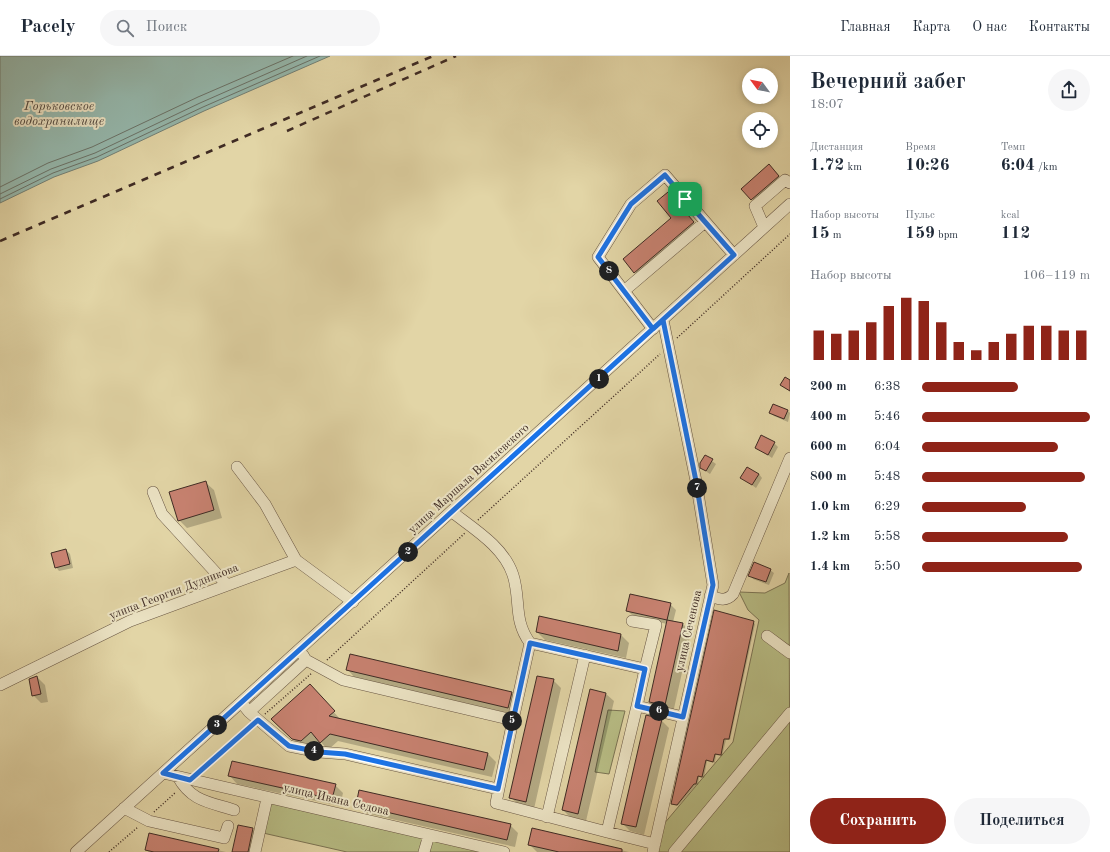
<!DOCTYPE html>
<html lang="ru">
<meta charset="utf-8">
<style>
:root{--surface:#fff;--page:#f6f6f7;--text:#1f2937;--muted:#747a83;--line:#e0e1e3;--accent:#8f2418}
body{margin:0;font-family:"Old Standard TT",serif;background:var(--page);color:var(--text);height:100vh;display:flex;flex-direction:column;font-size:15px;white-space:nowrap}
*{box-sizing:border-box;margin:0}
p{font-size:13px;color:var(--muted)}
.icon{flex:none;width:22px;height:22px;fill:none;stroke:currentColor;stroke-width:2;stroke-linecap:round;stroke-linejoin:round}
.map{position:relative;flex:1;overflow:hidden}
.details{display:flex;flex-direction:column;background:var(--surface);width:320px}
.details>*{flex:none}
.needle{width:26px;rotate:302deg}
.controls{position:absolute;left:742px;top:12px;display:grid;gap:8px}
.controls a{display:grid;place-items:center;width:36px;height:36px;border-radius:50%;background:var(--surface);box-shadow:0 2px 6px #0003;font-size:20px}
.pin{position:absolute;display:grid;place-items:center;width:34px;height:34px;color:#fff;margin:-17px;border-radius:8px;box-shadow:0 2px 6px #0006}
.km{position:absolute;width:20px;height:20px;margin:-10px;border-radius:50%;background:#222;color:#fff;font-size:11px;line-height:20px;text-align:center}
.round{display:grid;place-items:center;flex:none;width:42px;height:42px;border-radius:21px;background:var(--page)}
.overview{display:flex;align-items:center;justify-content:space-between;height:68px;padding:0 20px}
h1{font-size:22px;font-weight:600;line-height:30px}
.stats{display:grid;grid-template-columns:repeat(3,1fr);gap:6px;height:68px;padding:4px 20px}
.stats div{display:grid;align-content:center}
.stats b{font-size:17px;font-weight:600}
.stats small{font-size:11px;font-weight:400}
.stats p{font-size:11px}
.chart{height:112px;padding:8px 20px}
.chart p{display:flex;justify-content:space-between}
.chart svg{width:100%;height:72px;margin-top:4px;stroke:var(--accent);stroke-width:6}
.primary-button{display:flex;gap:8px;margin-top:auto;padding:8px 20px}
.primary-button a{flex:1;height:46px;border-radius:24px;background:var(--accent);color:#fff;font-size:16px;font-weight:600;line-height:46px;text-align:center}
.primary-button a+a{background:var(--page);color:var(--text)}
ul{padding:0 20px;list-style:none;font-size:13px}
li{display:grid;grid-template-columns:64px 48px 1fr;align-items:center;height:30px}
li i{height:10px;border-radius:5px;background:var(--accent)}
header{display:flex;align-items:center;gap:24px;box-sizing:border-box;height:56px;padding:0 20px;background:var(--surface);border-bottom:1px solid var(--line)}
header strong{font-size:19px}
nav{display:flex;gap:22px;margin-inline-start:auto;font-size:14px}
.search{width:280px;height:36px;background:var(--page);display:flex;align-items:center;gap:10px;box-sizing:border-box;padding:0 14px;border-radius:22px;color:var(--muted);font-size:15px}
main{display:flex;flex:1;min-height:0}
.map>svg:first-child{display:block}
</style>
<header>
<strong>Pacely</strong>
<div class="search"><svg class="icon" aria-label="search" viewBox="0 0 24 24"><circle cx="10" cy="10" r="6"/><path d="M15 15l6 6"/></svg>Поиск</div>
<nav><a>Главная</a><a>Карта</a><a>О нас</a><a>Контакты</a></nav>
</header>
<main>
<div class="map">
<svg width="790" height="796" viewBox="0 0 790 796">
<rect width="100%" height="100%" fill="#e2d5a6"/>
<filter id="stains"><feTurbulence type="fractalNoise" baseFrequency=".005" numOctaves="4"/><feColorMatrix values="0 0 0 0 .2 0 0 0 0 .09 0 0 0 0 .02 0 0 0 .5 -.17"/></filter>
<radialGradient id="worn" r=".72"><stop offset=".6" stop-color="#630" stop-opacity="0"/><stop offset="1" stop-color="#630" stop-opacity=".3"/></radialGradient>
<path fill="#b7bc84" stroke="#7b7454" d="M789,517L790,796H656L663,769L733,686L759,564L748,554L739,536L765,537L785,527Z
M608,654L625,655L609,718L595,716Z
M270,747L482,796H347L263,777Z"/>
<path fill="#95b8ad" stroke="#738076" d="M0,0H330L204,55L98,105L54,121L0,147Z"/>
<path fill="#0003" d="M775,115L784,126L758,149L743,133Z
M675,145L701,175L643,224L624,204L672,162Z
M788,355L790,357L788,366L774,360L770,356Z
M774,387L778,391L772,402L756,391Z
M705,400L716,408L710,418L701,412Z
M759,418L762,422L756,432L742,422Z
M206,427L214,434L222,462L187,472L179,464Z
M66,494L70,498L73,512L59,515L56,511Z
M770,514L774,517L769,529L753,523L750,519Z
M670,548L676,554L673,566L683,568L691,576L673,657L658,653L650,645L667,568L633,560L627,554Z
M540,561L621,579L629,587L626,602L545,584L537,576Z
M753,566L755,568L730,684H726L722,700L716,699L715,707L707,705L704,722L699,721L698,729H696L678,750L674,749L672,748Z
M348,614L512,637L519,645L516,659L355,622Z
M37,621L45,629L48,646L41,647L33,639Z
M553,624L561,632L534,753L518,749L511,741Z
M310,630L341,664L488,698L496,706L492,721L338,685L328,694L319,684L309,693L301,691L273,663Z
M606,638L614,645L586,765L571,762L563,754Z
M661,664L669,672L644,779L630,775L622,767Z
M230,720L335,729L343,737L340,750L237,728Z
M357,749L510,769L518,777L515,791L365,757Z
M253,773L260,781L257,796H233Z
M533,773L629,796H537L529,788Z
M150,778L226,796H149L146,794Z"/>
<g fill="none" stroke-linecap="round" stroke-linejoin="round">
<path stroke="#6a7268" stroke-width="1" d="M0,131L48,107L92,91L198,41L293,0
M0,138L51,113L95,97L200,47L307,0
M0,143L53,117L97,101L203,51L320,0"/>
</g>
<path fill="#c88271" stroke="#3f2b24" d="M769,108L779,120L751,144L741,133Z
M668,136L694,166L634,217L623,203L671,162L657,145Z
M785,321L790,324V335L780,329Z
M773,348L788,354L784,363L769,357Z
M761,379L775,386L768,399L755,392Z
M705,399L713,403L706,415L700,412V407Z
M747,411L759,418L752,429L740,422Z
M206,425L214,454L178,465L169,436Z
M66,493L70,508L55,512L51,497Z
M754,506L771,513L766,526L748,520Z
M630,538L671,547L667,564L626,555Z
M714,554L754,565L729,683H724L721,699L715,698L713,706L706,704L702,721L698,720L696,728H694L677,749L671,748Z
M539,560L621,578L618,595L536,576Z
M667,564L683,567L665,649L649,646Z
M350,598L512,636L508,652L346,614Z
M37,620L41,638L32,640L29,623Z
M537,620L554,623L526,746L509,742Z
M310,628L335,655L329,660L488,697L484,714L330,678L320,687L311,676L301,685L292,683L271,663Z
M590,633L606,637L578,758L562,754Z
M646,659L662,663L636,771L621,768Z
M232,705L336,728L332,743L228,720Z
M359,734L511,768L507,784L356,749Z
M238,769L253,772L248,796H232Z
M532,772L622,793V796H559L528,789Z
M149,777L219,793L218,796H154L145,794Z"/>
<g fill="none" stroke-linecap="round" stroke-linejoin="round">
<g stroke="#685644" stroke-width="12">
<path id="minor" d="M764,171L755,150L785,124L790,127
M624,235L705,166
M653,273L598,201L631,148L665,119L734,199
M237,411L265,448L296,504
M153,436L162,458L227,529
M452,456C474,473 504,491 513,519C521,544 513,564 530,587
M710,540C719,543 726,546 733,538L790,402
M632,565L656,569L645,613
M767,580L790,597
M306,604L343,624L513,664L530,587L645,613L637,650L683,661
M0,629L130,565L296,504L353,546
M637,650L607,776L655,788
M245,651L249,656L306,604L303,599
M249,656L289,690L319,696L345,698L498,733
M513,664L496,747L607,776
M163,717L504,796
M178,721C191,745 209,746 234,754
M124,752L149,765L224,782L228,770
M547,761L585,599
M76,796L790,148
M255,796L266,747
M424,796L429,779
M653,796L713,529L696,425L663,264
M674,796L790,657"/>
</g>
<path stroke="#3f2b24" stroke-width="1.5" stroke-dasharray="1 2" stroke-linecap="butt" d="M677,282L790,178
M478,464L660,298
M327,604L465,477
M265,658L312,617
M199,716L251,669
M154,756L176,736
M109,796L138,771"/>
<use href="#minor" stroke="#ece4c5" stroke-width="11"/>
<path stroke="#3f2b24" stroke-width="2.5" stroke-dasharray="7 7" stroke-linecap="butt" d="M287,75L456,0
M0,185L433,0"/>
</g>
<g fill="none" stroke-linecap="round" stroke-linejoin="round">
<g stroke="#fff" stroke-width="8">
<path id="route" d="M685,143L734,199C544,373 354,545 163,717L190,724L258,664L289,690L319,696L345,698L498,733L530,587L645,613L637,650L683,661L713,529L696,425L663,264L653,273L598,201L631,148L665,119L685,143"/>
</g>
<use href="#route" stroke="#1a73e8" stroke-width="5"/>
</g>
<g text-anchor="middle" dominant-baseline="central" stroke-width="4" stroke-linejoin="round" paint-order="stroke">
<g font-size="12" fill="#3f2b24" stroke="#ece4c5">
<text transform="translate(469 423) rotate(-42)">улица Маршала Василевского</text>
<text transform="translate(174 536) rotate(-21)">улица Георгия Дудникова</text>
<text transform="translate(689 575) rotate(-77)">улица Сеченова</text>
<text transform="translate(336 744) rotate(13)">улица Ивана Седова</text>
</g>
<g font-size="13" font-style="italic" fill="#50473f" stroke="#ece4c5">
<text x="59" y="50">Горьковское<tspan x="59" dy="15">водохранилище</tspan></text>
</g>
</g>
<rect width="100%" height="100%" filter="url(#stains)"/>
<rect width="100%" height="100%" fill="url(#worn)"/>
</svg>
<div class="controls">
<a><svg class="needle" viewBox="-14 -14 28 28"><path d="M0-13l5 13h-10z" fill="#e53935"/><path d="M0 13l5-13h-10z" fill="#747a83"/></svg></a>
<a><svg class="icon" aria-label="locate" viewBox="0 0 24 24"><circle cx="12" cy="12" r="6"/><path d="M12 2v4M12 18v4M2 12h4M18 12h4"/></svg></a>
</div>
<div class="pin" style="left:685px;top:143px;background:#1e9e55"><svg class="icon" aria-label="arrive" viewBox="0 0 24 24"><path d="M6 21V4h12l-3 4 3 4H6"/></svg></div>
<b class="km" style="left:599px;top:323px">1</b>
<b class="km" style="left:408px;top:496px">2</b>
<b class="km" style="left:217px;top:669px">3</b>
<b class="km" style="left:314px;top:695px">4</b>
<b class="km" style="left:512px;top:665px">5</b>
<b class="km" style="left:659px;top:655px">6</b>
<b class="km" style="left:697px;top:432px">7</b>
<b class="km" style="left:609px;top:215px">8</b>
</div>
<section class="details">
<div class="overview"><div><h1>Вечерний забег</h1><p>18:07</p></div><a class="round"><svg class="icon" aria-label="share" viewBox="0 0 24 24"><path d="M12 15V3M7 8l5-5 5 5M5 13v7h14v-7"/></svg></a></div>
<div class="stats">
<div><p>Дистанция</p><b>1.72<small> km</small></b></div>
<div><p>Время</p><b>10:26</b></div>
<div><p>Темп</p><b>6:04<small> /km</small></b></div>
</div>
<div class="stats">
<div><p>Набор высоты</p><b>15<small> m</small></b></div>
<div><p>Пульс</p><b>159<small> bpm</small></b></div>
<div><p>kcal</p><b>112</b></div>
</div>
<div class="chart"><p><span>Набор высоты</span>106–119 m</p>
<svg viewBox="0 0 160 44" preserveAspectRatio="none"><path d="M5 44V26M15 44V28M25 44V26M35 44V21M45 44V11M55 44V6M65 44V8M75 44V21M85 44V33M95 44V38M105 44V33M115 44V28M125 44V23M135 44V23M145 44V26M155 44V26"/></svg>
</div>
<ul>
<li><b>200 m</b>6:38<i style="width:57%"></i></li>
<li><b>400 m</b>5:46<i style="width:100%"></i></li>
<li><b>600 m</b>6:04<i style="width:81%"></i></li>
<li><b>800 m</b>5:48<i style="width:97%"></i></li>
<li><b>1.0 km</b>6:29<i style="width:62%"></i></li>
<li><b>1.2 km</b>5:58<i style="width:87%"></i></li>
<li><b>1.4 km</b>5:50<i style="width:95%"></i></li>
</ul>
<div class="primary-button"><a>Сохранить</a><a>Поделиться</a></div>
</section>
</main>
